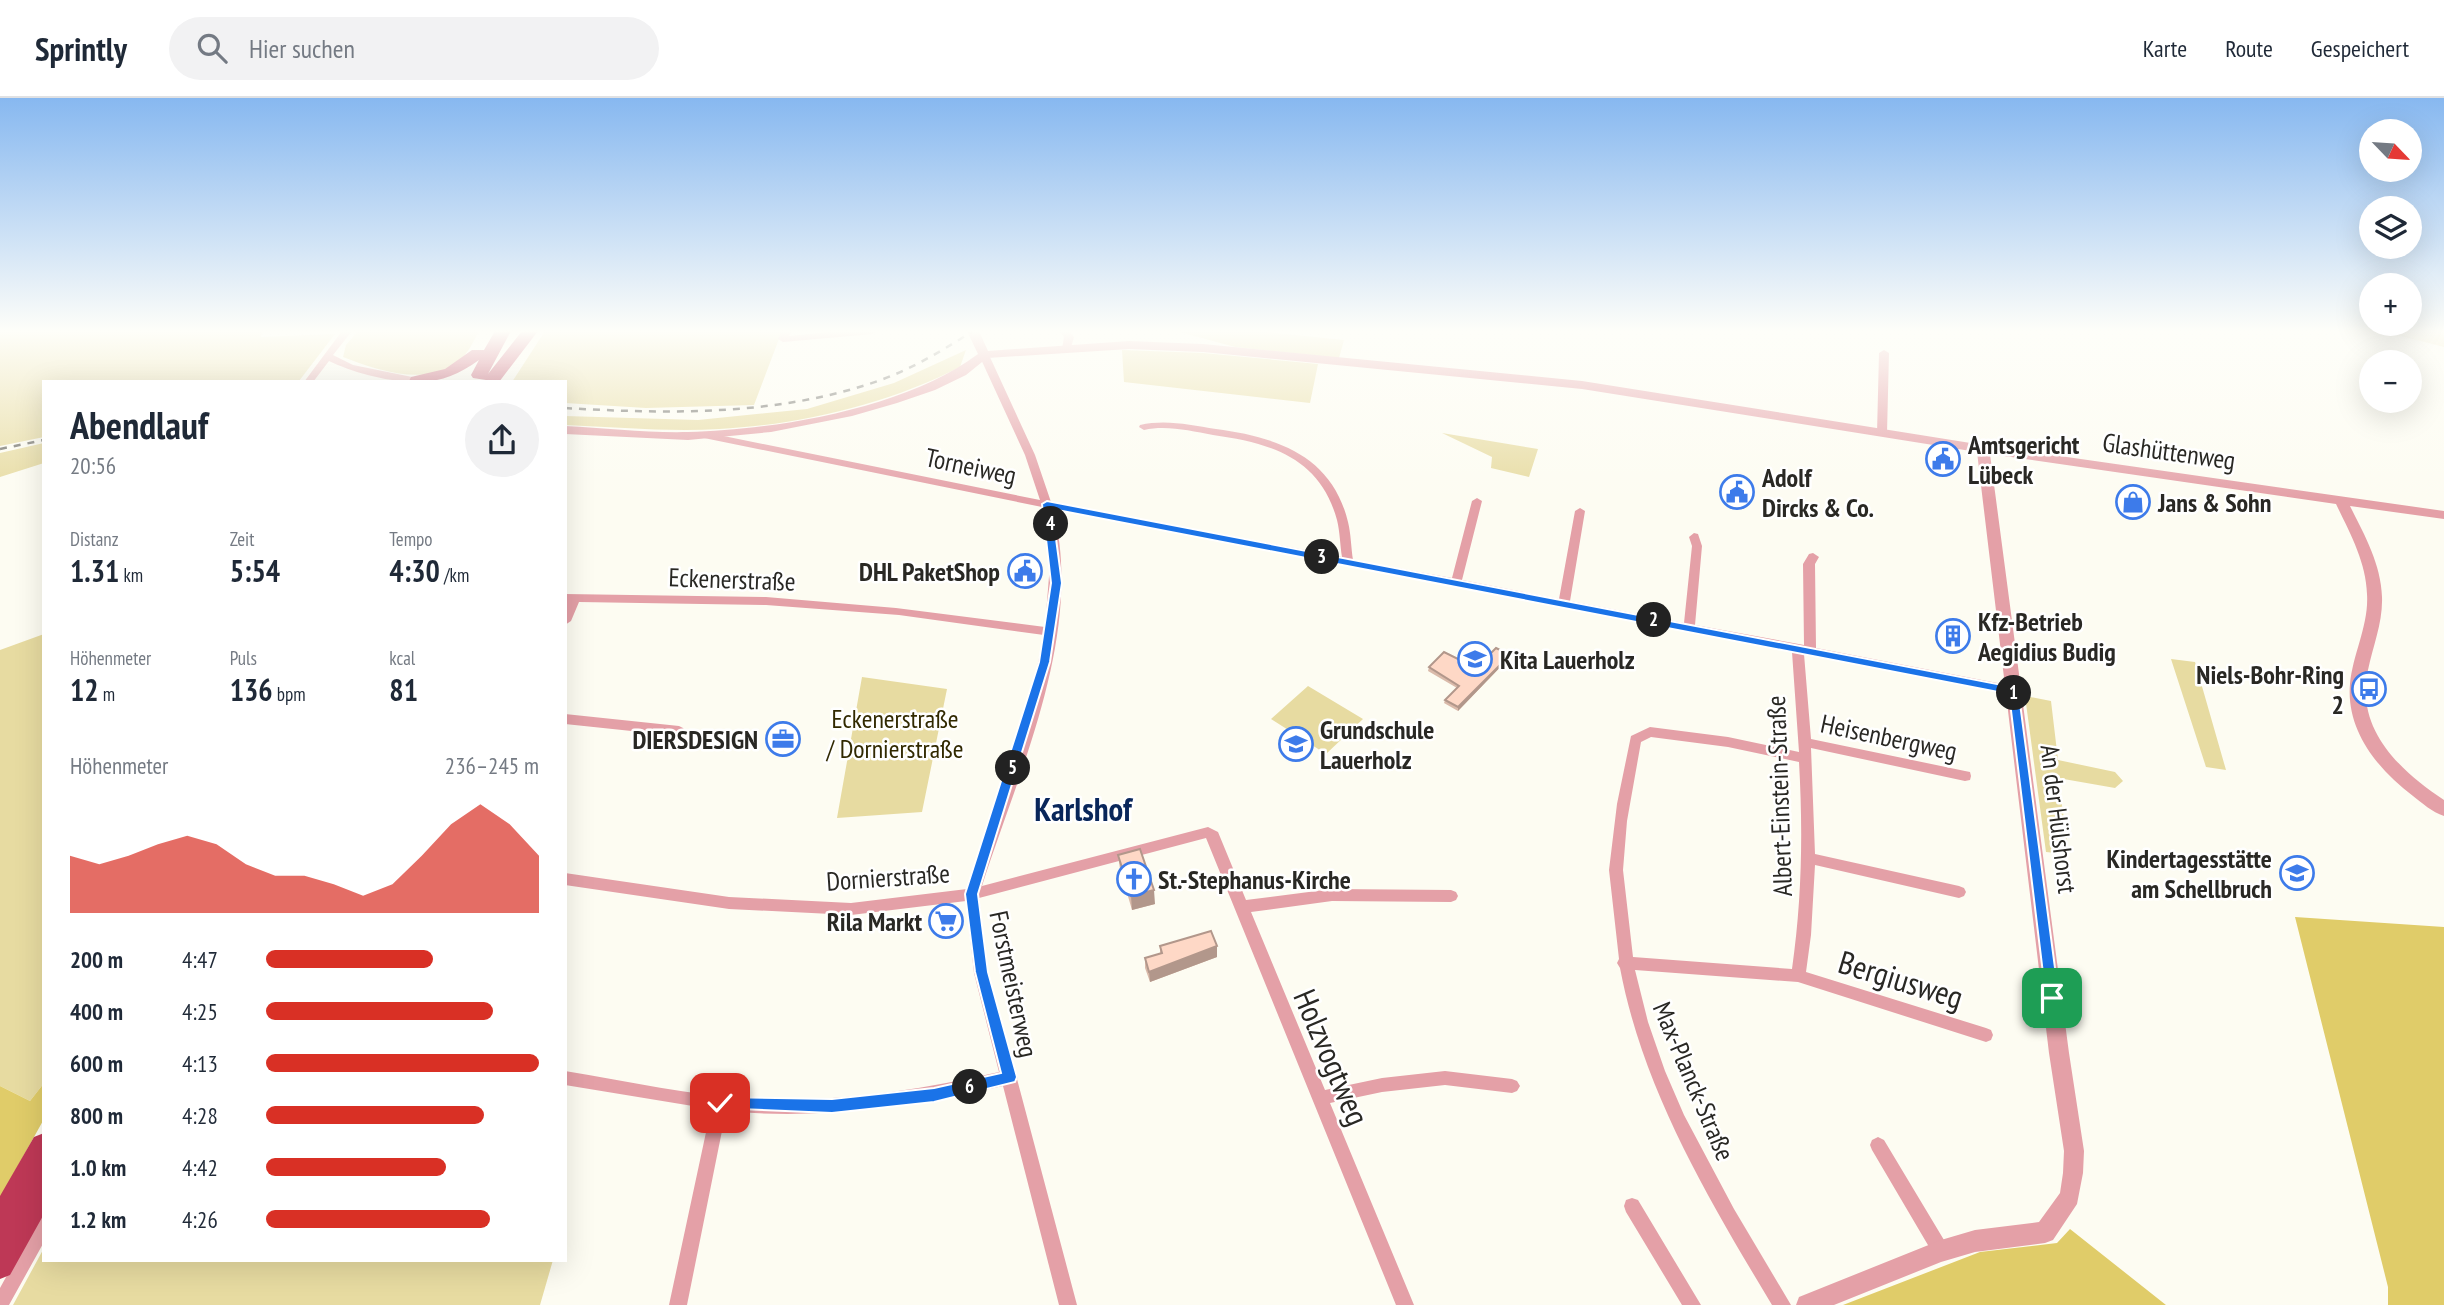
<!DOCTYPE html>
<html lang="de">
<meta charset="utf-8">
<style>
:root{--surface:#fff;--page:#f2f2f3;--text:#1f2937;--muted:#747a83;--line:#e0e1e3;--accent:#d93025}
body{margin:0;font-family:"PT Sans Narrow",sans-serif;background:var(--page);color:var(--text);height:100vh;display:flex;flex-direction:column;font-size:26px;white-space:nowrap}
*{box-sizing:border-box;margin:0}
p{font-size:23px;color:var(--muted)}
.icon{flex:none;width:38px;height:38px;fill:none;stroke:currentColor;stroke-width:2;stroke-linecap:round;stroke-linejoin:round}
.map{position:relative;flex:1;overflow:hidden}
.details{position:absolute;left:42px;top:282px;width:525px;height:882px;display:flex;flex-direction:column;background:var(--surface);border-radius:0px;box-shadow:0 7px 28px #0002}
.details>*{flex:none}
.needle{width:46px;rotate:115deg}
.fabs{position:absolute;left:2359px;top:21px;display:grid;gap:14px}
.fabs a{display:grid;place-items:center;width:63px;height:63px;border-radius:50%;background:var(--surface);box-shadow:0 7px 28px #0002;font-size:35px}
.pin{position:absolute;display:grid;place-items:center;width:60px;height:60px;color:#fff;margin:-30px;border-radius:14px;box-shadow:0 4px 10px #0006}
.km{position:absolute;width:35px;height:35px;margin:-18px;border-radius:50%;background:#222;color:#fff;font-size:19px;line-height:35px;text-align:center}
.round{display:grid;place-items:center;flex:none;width:74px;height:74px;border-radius:37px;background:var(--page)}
.overview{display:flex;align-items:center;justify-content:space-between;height:119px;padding:0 28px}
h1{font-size:38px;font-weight:700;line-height:52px}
.figures{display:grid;grid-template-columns:repeat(3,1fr);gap:10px;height:119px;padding:7px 28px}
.figures div{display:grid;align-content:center}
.figures b{font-size:30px;font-weight:700}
.figures small{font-size:19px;font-weight:400}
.figures p{font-size:19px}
.chart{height:196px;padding:14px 28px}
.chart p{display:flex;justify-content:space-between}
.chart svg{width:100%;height:126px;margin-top:7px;fill:var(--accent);opacity:.7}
ul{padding:0 28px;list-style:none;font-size:23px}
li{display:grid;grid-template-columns:112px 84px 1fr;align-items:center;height:52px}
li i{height:18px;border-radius:9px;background:var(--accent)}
header{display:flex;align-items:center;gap:42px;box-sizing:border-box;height:98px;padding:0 35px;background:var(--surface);border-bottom:2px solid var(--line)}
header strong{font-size:33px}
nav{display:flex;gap:38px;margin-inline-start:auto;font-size:24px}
.search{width:490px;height:63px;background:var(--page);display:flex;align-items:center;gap:18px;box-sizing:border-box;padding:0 24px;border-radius:38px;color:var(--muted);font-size:26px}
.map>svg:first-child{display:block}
</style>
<header>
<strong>Sprintly</strong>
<div class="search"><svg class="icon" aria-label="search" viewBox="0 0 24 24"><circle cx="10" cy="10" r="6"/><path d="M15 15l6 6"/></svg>Hier suchen</div>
<nav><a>Karte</a><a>Route</a><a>Gespeichert</a></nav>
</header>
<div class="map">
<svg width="2444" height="1207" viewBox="0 0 2444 1207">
<rect width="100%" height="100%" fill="#fdfcf2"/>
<path fill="#e7dba1" d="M0,233H263L261,239L335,236L299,283L44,284V339L0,348Z
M358,233H479C473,244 468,256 458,264C427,289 376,272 343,259L346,247Z
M545,233H782L754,307L646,310L565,305V284H512Z
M1176,233H1254L1344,242L1339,260L1235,249Z
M2382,233H2444V249Z
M966,252L960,269C888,306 800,327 719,331C668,334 616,329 565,327V318L698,322L807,311L894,285Z
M1122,252L1203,255L1318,266L1310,305L1124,284Z
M1442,335L1538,351L1529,379L1491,370L1492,359Z
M44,345V365L0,379V355Z
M44,536V985L30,1003L0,988V552Z
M2171,561L2195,564L2226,672L2206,669Z
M862,579L947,591L922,714L837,720Z
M1308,588L1363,621L1326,656L1271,621Z
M2025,598L2051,603L2058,662L2115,674L2123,683L2115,690L2058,680L2068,748L2065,756L2046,754Z
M44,1150V1162H553L540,1207H13Z"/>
<path fill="#e0cc69" d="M2295,819L2444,829V1207H2388V1189Z
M44,985V1021L0,1100V988L30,1003Z
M2070,1131L2166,1207H1843L1980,1154L2057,1145Z"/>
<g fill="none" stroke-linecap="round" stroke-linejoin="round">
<path fill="#e4a0a7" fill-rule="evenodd" d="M342,233H352L333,257L353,267L417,280L422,283C394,286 354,275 329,263L313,284H304Z
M782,233H792L789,238L842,233H877L872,236L783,244L778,241Z
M1059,233H1069L1074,239L1070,253H1064L1062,251L1064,239Z
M1884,252L1889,255L1887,335L1882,338L1877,335L1879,255Z
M984,254L989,257L1035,357L1051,404L1342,459C1340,447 1340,434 1337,422C1320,360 1271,345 1213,337C1190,333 1167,327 1144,332L1139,329L1140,327C1166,321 1190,327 1216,331C1276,339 1332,357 1348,424C1351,436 1351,449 1353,462L1452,480L1472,403L1477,400L1482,403L1462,482L1559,501L1575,413L1580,410L1585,413L1570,503L1684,525L1692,448L1689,439L1694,435L1698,436L1702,448L1695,527L1804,547L1803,466L1809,456L1813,455L1819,459L1815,466L1816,550L2018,589L2020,592L2018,595L2014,596L1804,556L1811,641L1965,673L1970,674L1971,678L1970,682L1965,683L1811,650L1815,756L1959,788L1964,790L1966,794L1964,798L1959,800L1815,767L1811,837L1806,874L1986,930L1991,932L1993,937L1991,942L1986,944L1798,884L1635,872L1648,924L1665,973L1684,1017L1734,1111L1791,1207H1772C1709,1102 1643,992 1620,870L1617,865L1619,861L1609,772L1617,706L1631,638L1650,629L1728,639L1799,654L1792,554L1053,411C1085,534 1019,672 982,788L1208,729L1218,734L1246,802L1332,791L1451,792L1456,794L1458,798L1456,802L1451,804L1332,803L1251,814L1325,992L1382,980L1445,973L1512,981L1517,983L1520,988L1517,993L1512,995L1445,987L1382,994L1330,1005L1414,1207H1396L1206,740L979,800L988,875L1014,974L1018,979L1017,981L1077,1207H1059L1003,988C911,1009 820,1022 726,1013L687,1207H669L711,1011L565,987V973C628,983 692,998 756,1001C838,1005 919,992 999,974L974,875L966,803L851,817L729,811L565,787V775L729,799L851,805L967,791L1028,611L1044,537L899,517L766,507L579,504L571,523L565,527V509L567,504H565V496L766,499L896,510L1045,529L1050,466L1042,409L704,340L699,337L704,334L1040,402L1025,357L979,257ZM1651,639L1728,649L1799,664C1803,733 1802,802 1792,871L1633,859L1623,772L1627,723L1641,644Z
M565,616L679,628L683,630L685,633L683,636L679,638L565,626Z
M1878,1039L1884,1042L1947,1147L1949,1153L1947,1159L1941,1161L1935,1159L1872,1052L1870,1047L1872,1042Z
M1632,1100L1638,1102L1701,1207H1682L1626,1114L1624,1108L1626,1102Z
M44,1119V1144L9,1207H0V1190L38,1121Z"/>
<path fill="#e4a0a7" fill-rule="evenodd" d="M967,233H979L988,253L1129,243L1203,246L1582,283L1983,347L2444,413V421L2350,408C2364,436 2381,466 2382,499C2383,524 2373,548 2368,572C2355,631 2399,672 2444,702V718C2432,714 2422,705 2413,698C2377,671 2346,632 2350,586C2353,555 2369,527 2367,496C2366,464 2350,435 2336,406L1990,356L2069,955L2084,1053L2083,1075L2077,1106L2053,1142L2045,1145L1975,1154L1941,1164L1834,1207H1796L1799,1199L1941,1142L1975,1132L2039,1124L2060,1095L2063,1075L2064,1053L2049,955L1977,354L1582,291L1203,254L1129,251L987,260L966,277L935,292L897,305L852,318L771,334L688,342L565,336V328C606,330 647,335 688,334C776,332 907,310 978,256Z"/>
<path fill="#be3856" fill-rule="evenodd" d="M495,233H511L488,276L522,233H538L499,284L473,280L471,277L479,262C456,278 437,286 409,283L411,279L445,271L472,252H484Z
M44,1035V1116L10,1177L0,1181V1098L34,1039Z"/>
<path stroke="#6f6e68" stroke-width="2.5" stroke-dasharray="7 7" stroke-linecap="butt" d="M565,310C670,316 777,318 878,283C912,271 943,252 973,233
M0,351L44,342"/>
</g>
<path fill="#dabaaa" d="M1947,528L1962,544L1960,547L1947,545L1945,532Z
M1510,557L1509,560L1458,613L1444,605L1445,602L1457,590L1428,573L1429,569L1476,570Z
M1118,757L1155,806L1132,812L1120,771Z
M1160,848H1217V859L1150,884L1145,870V860L1160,856Z"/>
<path fill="#b2978b" d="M1510,557L1509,560L1458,613V609Z
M1154,792L1155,806L1132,812L1131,798Z
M1217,848V859L1150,884L1149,874Z"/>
<path fill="#fed8c6" stroke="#b2978b" stroke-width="2" d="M1947,528L1961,531L1962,544L1949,541Z
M1496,550L1510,557L1458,609L1445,602L1459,588L1429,569L1444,554L1476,570Z
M1140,751L1154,792L1131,798L1118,757Z
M1211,833L1217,848L1149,874L1145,860L1162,855L1160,848Z"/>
<linearGradient id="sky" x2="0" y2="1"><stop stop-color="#87b8f0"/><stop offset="0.58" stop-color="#fefef9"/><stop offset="1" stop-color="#fefef9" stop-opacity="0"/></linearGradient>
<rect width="2444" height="402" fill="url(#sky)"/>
<path fill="#1a73e8" stroke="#fff" stroke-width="2" d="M1047,403L2018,590L2059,900L2057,904L2052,906L2046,900L2009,596L1052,411L1062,485L1050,564L978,796L988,874L1017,979L1015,984L934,1004L832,1015L715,1010V1001L720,999L832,1001L934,990L1001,975L975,874L965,796L1039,564L1051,485L1042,406Z"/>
<defs>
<g id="civic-ring" transform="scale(1.75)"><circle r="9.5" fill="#fff" stroke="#3d7bea" stroke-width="1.5"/><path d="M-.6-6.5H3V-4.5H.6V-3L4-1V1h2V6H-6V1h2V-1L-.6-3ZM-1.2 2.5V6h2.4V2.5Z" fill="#3d7bea"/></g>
<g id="shop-ring" transform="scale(1.75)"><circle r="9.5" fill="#fff" stroke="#3d7bea" stroke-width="1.5"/><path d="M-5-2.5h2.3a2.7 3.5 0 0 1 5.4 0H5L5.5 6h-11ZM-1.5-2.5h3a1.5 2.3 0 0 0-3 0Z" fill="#3d7bea"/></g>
<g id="building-ring" transform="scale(1.75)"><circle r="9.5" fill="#fff" stroke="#3d7bea" stroke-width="1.5"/><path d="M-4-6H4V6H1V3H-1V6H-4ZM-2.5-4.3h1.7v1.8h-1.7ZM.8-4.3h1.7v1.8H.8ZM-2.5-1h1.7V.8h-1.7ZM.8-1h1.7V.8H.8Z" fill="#3d7bea"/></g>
<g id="school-ring" transform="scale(1.75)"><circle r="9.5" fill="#fff" stroke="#3d7bea" stroke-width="1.5"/><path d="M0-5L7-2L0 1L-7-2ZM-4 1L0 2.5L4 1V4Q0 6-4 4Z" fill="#3d7bea"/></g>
<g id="bus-ring" transform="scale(1.75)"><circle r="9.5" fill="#fff" stroke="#3d7bea" stroke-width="1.5"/><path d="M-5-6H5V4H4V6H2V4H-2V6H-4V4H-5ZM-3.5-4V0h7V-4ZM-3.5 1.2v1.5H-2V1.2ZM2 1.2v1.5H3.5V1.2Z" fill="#3d7bea"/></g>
<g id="office-ring" transform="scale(1.75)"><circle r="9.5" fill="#fff" stroke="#3d7bea" stroke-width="1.5"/><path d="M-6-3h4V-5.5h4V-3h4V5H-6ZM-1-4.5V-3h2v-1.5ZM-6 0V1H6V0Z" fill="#3d7bea"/></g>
<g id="church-ring" transform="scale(1.75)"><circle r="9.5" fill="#fff" stroke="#3d7bea" stroke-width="1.5"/><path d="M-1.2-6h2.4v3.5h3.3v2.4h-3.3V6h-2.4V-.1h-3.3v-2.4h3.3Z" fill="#3d7bea"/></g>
<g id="supermarket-ring" transform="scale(1.75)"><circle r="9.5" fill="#fff" stroke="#3d7bea" stroke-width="1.5"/><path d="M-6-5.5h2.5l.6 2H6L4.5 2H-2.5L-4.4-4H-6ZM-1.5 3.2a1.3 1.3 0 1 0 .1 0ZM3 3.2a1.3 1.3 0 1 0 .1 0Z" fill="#3d7bea"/></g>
</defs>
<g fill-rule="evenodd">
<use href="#civic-ring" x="1943" y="361"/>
<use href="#civic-ring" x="1737" y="394"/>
<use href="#shop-ring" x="2133" y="404"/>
<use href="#civic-ring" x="1025" y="473"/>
<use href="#building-ring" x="1953" y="538"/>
<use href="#school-ring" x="1475" y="561"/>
<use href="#bus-ring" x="2369" y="591"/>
<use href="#office-ring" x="783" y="641"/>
<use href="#school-ring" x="1296" y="646"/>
<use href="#school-ring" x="2297" y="775"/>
<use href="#church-ring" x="1134" y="781"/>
<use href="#supermarket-ring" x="946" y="823"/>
</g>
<g text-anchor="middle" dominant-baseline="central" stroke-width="5" stroke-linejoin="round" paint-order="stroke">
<g font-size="26" font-weight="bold" fill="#292824" stroke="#fff" text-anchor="start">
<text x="1968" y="346">Amtsgericht<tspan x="1968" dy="30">Lübeck</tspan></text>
<text x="1762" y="379">Adolf<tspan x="1762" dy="30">Dircks &amp; Co.</tspan></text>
<text x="2158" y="404">Jans &amp; Sohn</text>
<text x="1000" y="473" text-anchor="end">DHL PaketShop</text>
<text x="1978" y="523">Kfz-Betrieb<tspan x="1978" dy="30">Aegidius Budig</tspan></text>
<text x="1500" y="561">Kita Lauerholz</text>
<text x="2344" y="576" text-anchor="end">Niels-Bohr-Ring<tspan x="2344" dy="30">2</tspan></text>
<text x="1320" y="631">Grundschule<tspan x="1320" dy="30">Lauerholz</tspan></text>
<text x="758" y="641" text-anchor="end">DIERSDESIGN</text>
<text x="2272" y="760" text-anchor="end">Kindertagesstätte<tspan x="2272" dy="30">am Schellbruch</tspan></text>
<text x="1158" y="781">St.-Stephanus-Kirche</text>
<text x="922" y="823" text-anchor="end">Rila Markt</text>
</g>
<g font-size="26" fill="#292824" stroke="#fff">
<text transform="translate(2169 353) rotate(8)">Glashüttenweg</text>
<text transform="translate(971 368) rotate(12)">Torneiweg</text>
<text transform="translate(732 481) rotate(2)">Eckenerstraße</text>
<text transform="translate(1889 639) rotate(12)">Heisenbergweg</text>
<text transform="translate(1779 698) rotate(-92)">Albert-Einstein-Straße</text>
<text transform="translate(2059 721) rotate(83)">An der Hülshorst</text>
<text transform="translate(888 779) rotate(-4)">Dornierstraße</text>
<text transform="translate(1014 886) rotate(78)">Forstmeisterweg</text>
<text transform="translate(1694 983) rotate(67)">Max-Planck-Straße</text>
</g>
<g font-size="26" fill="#312900" stroke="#fff">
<text x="895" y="620">Eckenerstraße<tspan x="895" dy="30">/ Dornierstraße</tspan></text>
</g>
<g font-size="32" fill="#292824" stroke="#fff">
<text transform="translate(1901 881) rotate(17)">Bergiusweg</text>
<text transform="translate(1332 959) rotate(67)">Holzvogtweg</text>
</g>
<g font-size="33" font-weight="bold" fill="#09265a" stroke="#fff">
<text x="1083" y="710">Karlshof</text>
</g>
</g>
</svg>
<div class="fabs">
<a><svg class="needle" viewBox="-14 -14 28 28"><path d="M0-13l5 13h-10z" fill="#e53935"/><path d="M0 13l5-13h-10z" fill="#747a83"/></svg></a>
<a><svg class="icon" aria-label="layers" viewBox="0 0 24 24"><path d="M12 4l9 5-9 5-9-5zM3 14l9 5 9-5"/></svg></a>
<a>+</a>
<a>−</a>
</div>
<div class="pin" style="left:2052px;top:900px;background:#1e9e55"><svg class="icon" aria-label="arrive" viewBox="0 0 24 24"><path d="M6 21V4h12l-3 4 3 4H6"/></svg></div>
<div class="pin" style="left:720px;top:1005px;background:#d93025"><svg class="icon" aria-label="check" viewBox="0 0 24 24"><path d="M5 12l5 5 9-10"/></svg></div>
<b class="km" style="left:2014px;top:595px">1</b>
<b class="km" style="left:1654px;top:522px">2</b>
<b class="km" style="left:1322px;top:459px">3</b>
<b class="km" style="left:1051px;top:426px">4</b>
<b class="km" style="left:1013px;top:670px">5</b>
<b class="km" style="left:970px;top:989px">6</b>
<section class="details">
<div class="overview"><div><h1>Abendlauf</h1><p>20:56</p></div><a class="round"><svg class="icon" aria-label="share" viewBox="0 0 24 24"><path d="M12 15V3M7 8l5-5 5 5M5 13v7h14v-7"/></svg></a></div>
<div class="figures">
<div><p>Distanz</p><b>1.31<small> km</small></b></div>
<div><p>Zeit</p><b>5:54</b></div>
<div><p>Tempo</p><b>4:30<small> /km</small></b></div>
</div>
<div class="figures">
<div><p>Höhenmeter</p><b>12<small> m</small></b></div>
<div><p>Puls</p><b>136<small> bpm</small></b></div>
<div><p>kcal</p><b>81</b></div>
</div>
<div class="chart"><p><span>Höhenmeter</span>236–245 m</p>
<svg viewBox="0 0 160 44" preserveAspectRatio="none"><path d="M0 44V24L10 27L20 24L30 20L40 17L50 20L60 27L70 31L80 31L90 34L100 38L110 34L120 24L130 13L140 6L150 13L160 24V44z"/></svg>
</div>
<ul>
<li><b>200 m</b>4:47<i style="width:61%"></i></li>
<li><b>400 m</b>4:25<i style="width:83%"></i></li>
<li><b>600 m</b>4:13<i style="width:100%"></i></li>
<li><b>800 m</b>4:28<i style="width:80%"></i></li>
<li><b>1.0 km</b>4:42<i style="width:66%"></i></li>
<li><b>1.2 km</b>4:26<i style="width:82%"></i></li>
</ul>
</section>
</div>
